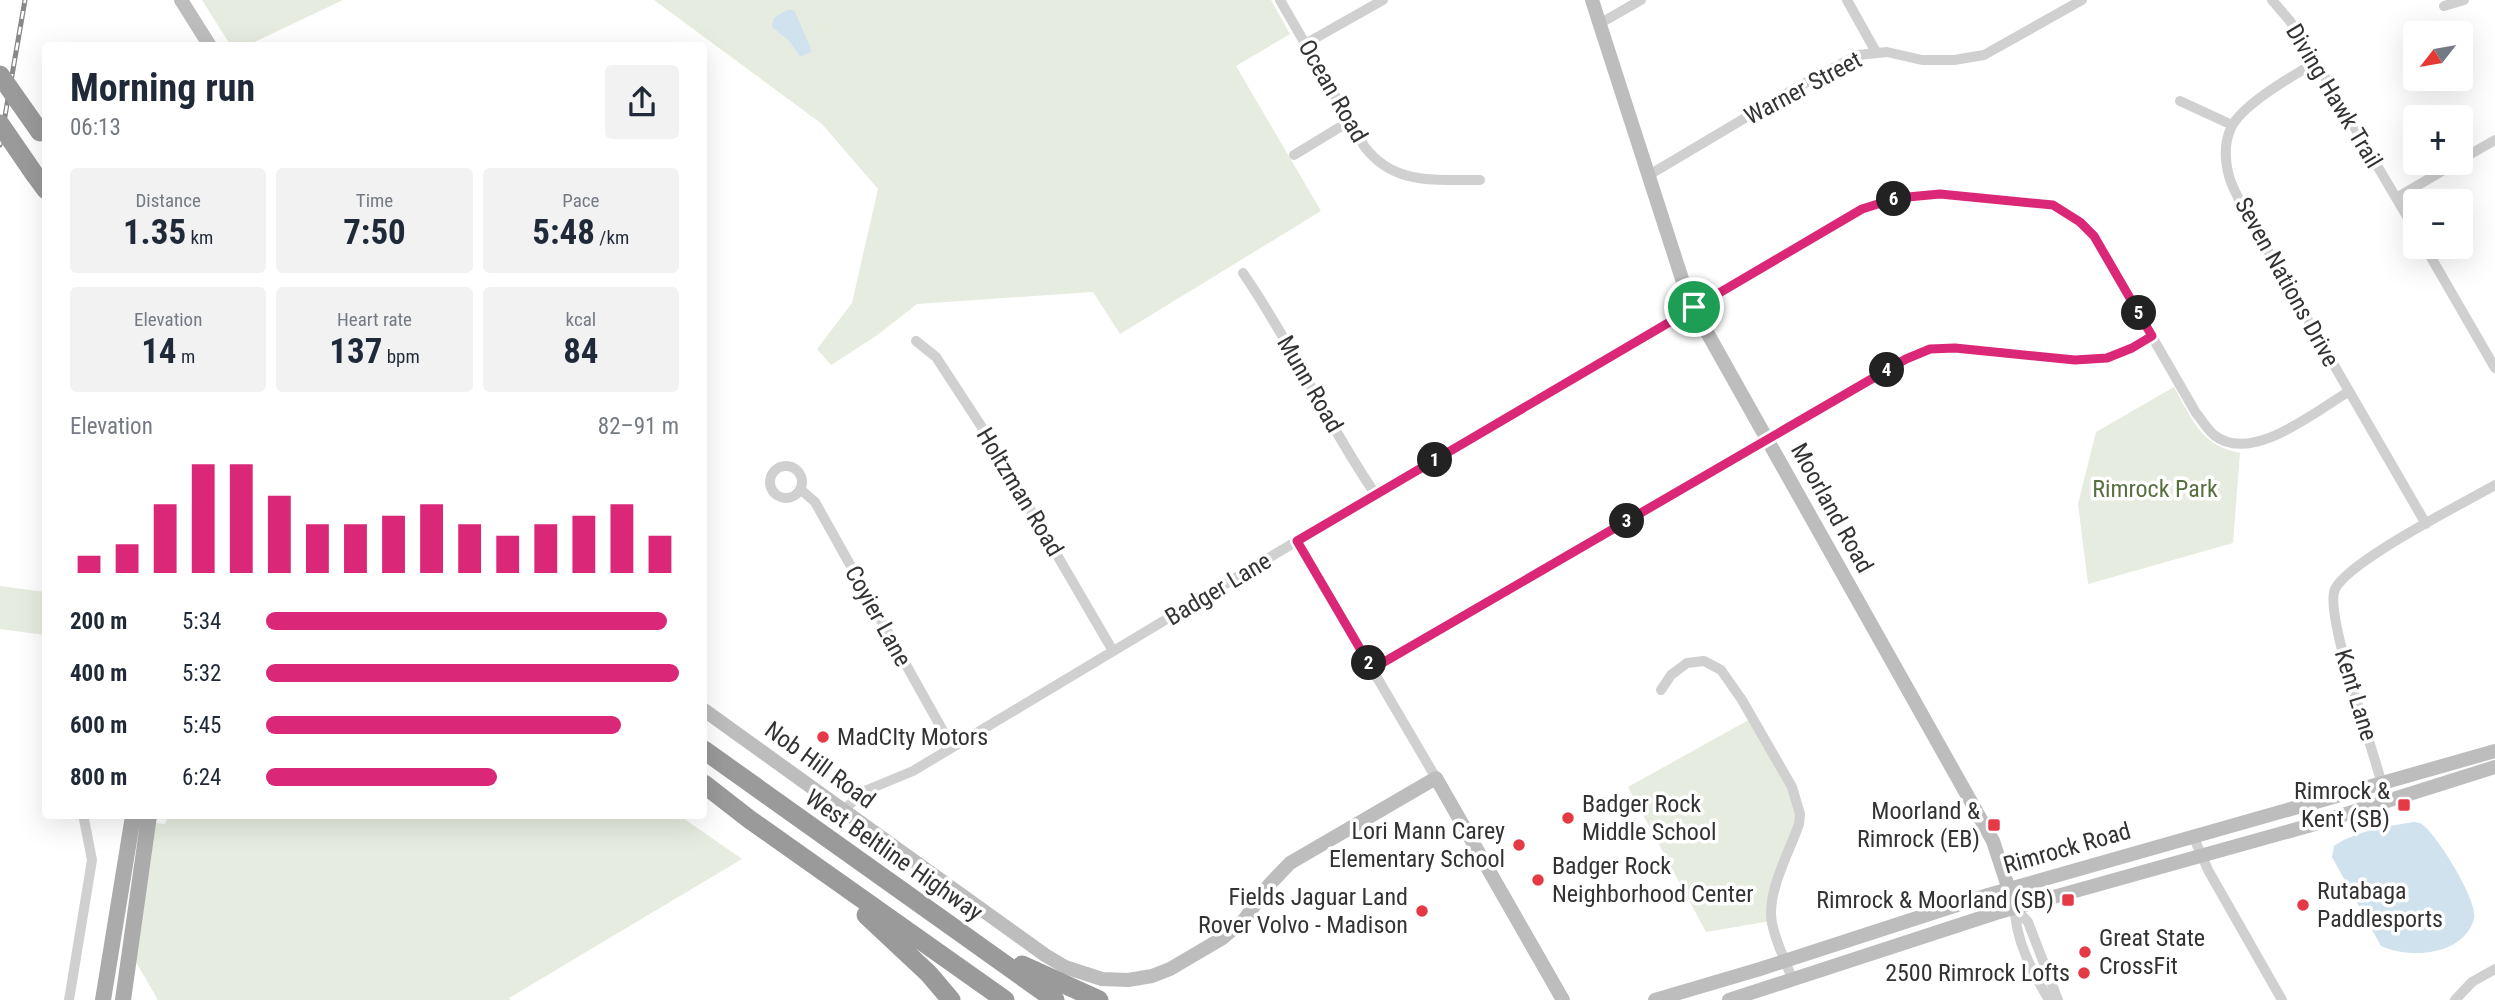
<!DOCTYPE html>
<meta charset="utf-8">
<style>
:root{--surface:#fff;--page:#f2f2f3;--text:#1f2937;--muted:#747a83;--accent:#db2777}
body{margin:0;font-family:"Roboto Condensed",sans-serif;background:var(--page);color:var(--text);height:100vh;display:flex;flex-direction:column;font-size:26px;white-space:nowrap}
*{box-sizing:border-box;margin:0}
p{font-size:23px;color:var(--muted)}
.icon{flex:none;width:38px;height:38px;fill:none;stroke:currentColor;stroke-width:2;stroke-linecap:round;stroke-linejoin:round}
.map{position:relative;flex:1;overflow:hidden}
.side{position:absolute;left:42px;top:42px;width:665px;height:777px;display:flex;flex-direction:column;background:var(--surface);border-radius:7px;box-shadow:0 7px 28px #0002}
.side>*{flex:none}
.needle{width:46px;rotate:239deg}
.buttons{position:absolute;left:2403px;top:21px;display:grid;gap:14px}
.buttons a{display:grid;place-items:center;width:70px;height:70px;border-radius:7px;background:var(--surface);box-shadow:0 7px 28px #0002;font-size:35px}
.pin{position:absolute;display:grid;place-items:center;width:60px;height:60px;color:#fff;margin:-30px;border:4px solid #fff;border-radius:50%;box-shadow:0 2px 7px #0007}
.km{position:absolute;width:35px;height:35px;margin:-18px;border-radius:50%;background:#222;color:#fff;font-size:19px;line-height:35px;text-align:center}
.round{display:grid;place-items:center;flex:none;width:74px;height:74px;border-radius:7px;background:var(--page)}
.head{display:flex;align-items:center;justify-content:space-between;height:119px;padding:0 28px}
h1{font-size:38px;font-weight:700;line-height:52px}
.metrics{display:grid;grid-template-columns:repeat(3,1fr);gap:10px;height:119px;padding:7px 28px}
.metrics div{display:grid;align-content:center;border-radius:7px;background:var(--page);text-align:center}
.metrics b{font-size:35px;font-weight:700}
.metrics small{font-size:19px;font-weight:400}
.metrics p{font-size:19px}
.chart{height:196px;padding:14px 28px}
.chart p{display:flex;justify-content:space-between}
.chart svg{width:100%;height:126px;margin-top:7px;stroke:var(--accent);stroke-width:6}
ul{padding:0 28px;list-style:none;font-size:23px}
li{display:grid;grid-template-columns:112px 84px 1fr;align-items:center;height:52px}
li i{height:18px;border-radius:9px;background:var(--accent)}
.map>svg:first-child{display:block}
</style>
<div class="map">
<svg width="2495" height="1000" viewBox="0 0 2495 1000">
<rect width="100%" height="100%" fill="#fff"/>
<path fill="#e6ecdf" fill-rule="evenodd" d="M202,0H343L248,45L231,46Z
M654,0H1271L1290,34L1236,66L1321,211L1120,334L1093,292L917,304L876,336L831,365L817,349L852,303L878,189L822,124ZM787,10C799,21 802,33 810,46L800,57L789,41L775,29L781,16Z
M2174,387C2193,420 2200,445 2240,453L2233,543L2088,584L2078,504L2096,432Z
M0,586L45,592V635L0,629Z
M1752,718L1800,814L1771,921L1706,932L1628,787Z
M168,816H680L742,859L509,998L510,1000H158L136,962L156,823L165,824Z"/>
<path fill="#cfe2ee" d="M787,10H794L810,46L811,52L800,57L789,41L772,27L774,18Z
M2414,822C2419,823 2420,822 2424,826C2438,837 2479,902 2474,919C2463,956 2410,959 2381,946L2332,857L2334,846C2356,831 2388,826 2414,822Z"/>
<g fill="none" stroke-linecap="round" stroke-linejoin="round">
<path stroke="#d0d0d0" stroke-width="10" d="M1280,0L1364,146C1394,186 1435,179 1480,180
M1847,0L1876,52
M2272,0L2290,21L2316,62L2415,230
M2444,6L2464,0
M1599,24L1641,0
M1305,44L1383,0
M2316,62C2293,76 2242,104 2231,128C2224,143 2225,161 2229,176C2233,191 2243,206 2250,220L2426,524
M2180,101L2232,125
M1294,155L1350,121
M2460,160L2495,140
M1649,175L1794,89L1858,55L1887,52L1922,60H1954L1984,55L2082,0
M2396,198L2456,163
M2425,247L2495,368
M1243,273C1292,344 1327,424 1376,495
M916,341L936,357L987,435L1113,651
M770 482a16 16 0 1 1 32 0a16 16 0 1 1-32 0Z
M800,489L815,502L952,747
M1297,541L1436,778
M1372,669L1906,359L1930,349L1955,348L2075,360L2107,358L2132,348L2152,336
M1661,690L1671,675L1687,663L1704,661L1721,670L1742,700L1792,787L1800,814L1799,824C1789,853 1766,893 1772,923C1776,943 1785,961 1793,980
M2386,800C2379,763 2323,615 2335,589C2350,560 2462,504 2495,485
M843,810L867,790L913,771L1297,541L1862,209C1922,184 1990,198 2053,205L2080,222L2094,236L2196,413C2202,420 2207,429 2214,435C2251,465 2316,411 2348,392
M2193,836L2208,870L2282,1000
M2015,908L2028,922L2058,1000
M2015,908C2015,940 2033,973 2049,1000
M69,1000L92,860L84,819
M2455,1000L2472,982L2495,969"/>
<path stroke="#bdbdbd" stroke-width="14" d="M181,0L210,46
M1592,0L1682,279L1704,327L1993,841L2015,908
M704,710L1045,955L1065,967L1102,979L1128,980L1152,976L1170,969L1221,939L1244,920L1269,885L1290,863L1436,778L1563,1000
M1655,1000L1760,969L1988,895L2495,751
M1729,1000L1996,913L2308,826L2495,767"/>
<path stroke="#ababab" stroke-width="16" d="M103,1000L133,816
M123,1000L149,816"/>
<path stroke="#9a9a9a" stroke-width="19" d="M35,175L46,190
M704,750L1055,1000
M704,784L749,819L1005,1000
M866,915L929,974L951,1000
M1022,965L1099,1000"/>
<g stroke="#888" stroke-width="5">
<path id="rail" d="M0,145L25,0"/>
</g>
<use href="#rail" stroke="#fff" stroke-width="2.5" stroke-dasharray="8" stroke-linecap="butt"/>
<path stroke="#9a9a9a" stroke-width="19" d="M0,75L40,132
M0,124L35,175"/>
</g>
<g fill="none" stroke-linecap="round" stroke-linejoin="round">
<g stroke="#fff" stroke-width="14">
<path id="route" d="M1940,194L2053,205L2080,222L2094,236L2152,336L2132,348L2107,358L2075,360L1955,348L1930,349L1906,359L1372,669L1297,541L1862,209L1897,198Z"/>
</g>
<use href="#route" stroke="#db2777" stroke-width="9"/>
</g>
<g fill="#e63946" stroke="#fff" stroke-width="2.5">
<circle cx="823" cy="737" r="7"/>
<rect x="2397" y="798" width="14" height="14" rx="3.5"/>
<circle cx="1568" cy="818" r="7"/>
<rect x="1987" y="818" width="14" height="14" rx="3.5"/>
<circle cx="1519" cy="845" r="7"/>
<circle cx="1538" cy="880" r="7"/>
<rect x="2061" y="893" width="14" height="14" rx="3.5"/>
<circle cx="2303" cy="905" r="7"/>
<circle cx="1422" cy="911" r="7"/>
<circle cx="2085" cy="952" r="7"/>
<circle cx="2084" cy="973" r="7"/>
</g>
<g text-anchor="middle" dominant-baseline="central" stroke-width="7" stroke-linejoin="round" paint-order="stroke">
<g font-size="24" fill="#333" stroke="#fff">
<text transform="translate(1803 88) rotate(-28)">Warner Street</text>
<text transform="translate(1333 91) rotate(60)">Ocean Road</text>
<text transform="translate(2334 96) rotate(59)">Diving Hawk Trail</text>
<text transform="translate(2287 282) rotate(61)">Seven Nations Drive</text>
<text transform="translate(1310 384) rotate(60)">Munn Road</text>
<text transform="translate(1020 492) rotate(59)">Holtzman Road</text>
<text transform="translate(1832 508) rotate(61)">Moorland Road</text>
<text transform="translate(1218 589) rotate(-31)">Badger Lane</text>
<text transform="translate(878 616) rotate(61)">Coyier Lane</text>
<text transform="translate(2356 695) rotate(73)">Kent Lane</text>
<text transform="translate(820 765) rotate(36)">Nob Hill Road</text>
<text transform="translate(2067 848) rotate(-16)">Rimrock Road</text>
<text transform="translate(894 855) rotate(35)">West Beltline Highway</text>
</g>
<g font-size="24" fill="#56703f" stroke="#fff">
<text x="2155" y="489">Rimrock Park</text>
</g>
<g font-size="24" fill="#333" stroke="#fff" text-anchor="end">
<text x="837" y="737" text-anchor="start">MadCIty Motors</text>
<text x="2390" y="791">Rimrock &amp;<tspan x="2390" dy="28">Kent (SB)</tspan></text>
<text x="1582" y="804" text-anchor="start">Badger Rock<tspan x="1582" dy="28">Middle School</tspan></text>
<text x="1980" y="811">Moorland &amp;<tspan x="1980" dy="28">Rimrock (EB)</tspan></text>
<text x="1505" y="831">Lori Mann Carey<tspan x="1505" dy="28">Elementary School</tspan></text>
<text x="1552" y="866" text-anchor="start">Badger Rock<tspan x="1552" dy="28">Neighborhood Center</tspan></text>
<text x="2317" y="891" text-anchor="start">Rutabaga<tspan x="2317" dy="28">Paddlesports</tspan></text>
<text x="1408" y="897">Fields Jaguar Land<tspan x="1408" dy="28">Rover Volvo - Madison</tspan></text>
<text x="2054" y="900">Rimrock &amp; Moorland (SB)</text>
<text x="2099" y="938" text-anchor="start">Great State<tspan x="2099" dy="28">CrossFit</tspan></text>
<text x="2070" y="973">2500 Rimrock Lofts</text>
</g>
</g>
</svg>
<div class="buttons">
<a><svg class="needle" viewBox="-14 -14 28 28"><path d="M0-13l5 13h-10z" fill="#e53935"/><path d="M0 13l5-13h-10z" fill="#747a83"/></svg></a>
<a>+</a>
<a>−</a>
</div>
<div class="pin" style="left:1694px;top:307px;background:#1e9e55"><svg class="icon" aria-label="arrive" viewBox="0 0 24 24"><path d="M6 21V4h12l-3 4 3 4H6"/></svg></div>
<b class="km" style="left:1435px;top:460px">1</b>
<b class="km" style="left:1369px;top:663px">2</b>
<b class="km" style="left:1627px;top:521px">3</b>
<b class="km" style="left:1887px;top:370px">4</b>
<b class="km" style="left:2139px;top:313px">5</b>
<b class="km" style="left:1894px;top:199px">6</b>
<section class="side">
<div class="head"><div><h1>Morning run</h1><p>06:13</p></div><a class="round"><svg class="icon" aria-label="share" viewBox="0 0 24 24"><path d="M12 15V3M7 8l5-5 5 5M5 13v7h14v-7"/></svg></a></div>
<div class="metrics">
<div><p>Distance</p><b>1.35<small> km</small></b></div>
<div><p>Time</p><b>7:50</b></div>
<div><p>Pace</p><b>5:48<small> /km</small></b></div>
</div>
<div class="metrics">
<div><p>Elevation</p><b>14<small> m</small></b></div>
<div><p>Heart rate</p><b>137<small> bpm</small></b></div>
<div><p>kcal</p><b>84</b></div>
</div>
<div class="chart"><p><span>Elevation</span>82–91 m</p>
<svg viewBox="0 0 160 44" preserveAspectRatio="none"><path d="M5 44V38M15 44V34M25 44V20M35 44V6M45 44V6M55 44V17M65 44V27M75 44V27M85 44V24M95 44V20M105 44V27M115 44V31M125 44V27M135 44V24M145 44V20M155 44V31"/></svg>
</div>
<ul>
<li><b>200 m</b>5:34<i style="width:97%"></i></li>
<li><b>400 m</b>5:32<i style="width:100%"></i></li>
<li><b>600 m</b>5:45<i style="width:86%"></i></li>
<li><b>800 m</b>6:24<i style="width:56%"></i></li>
</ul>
</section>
</div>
